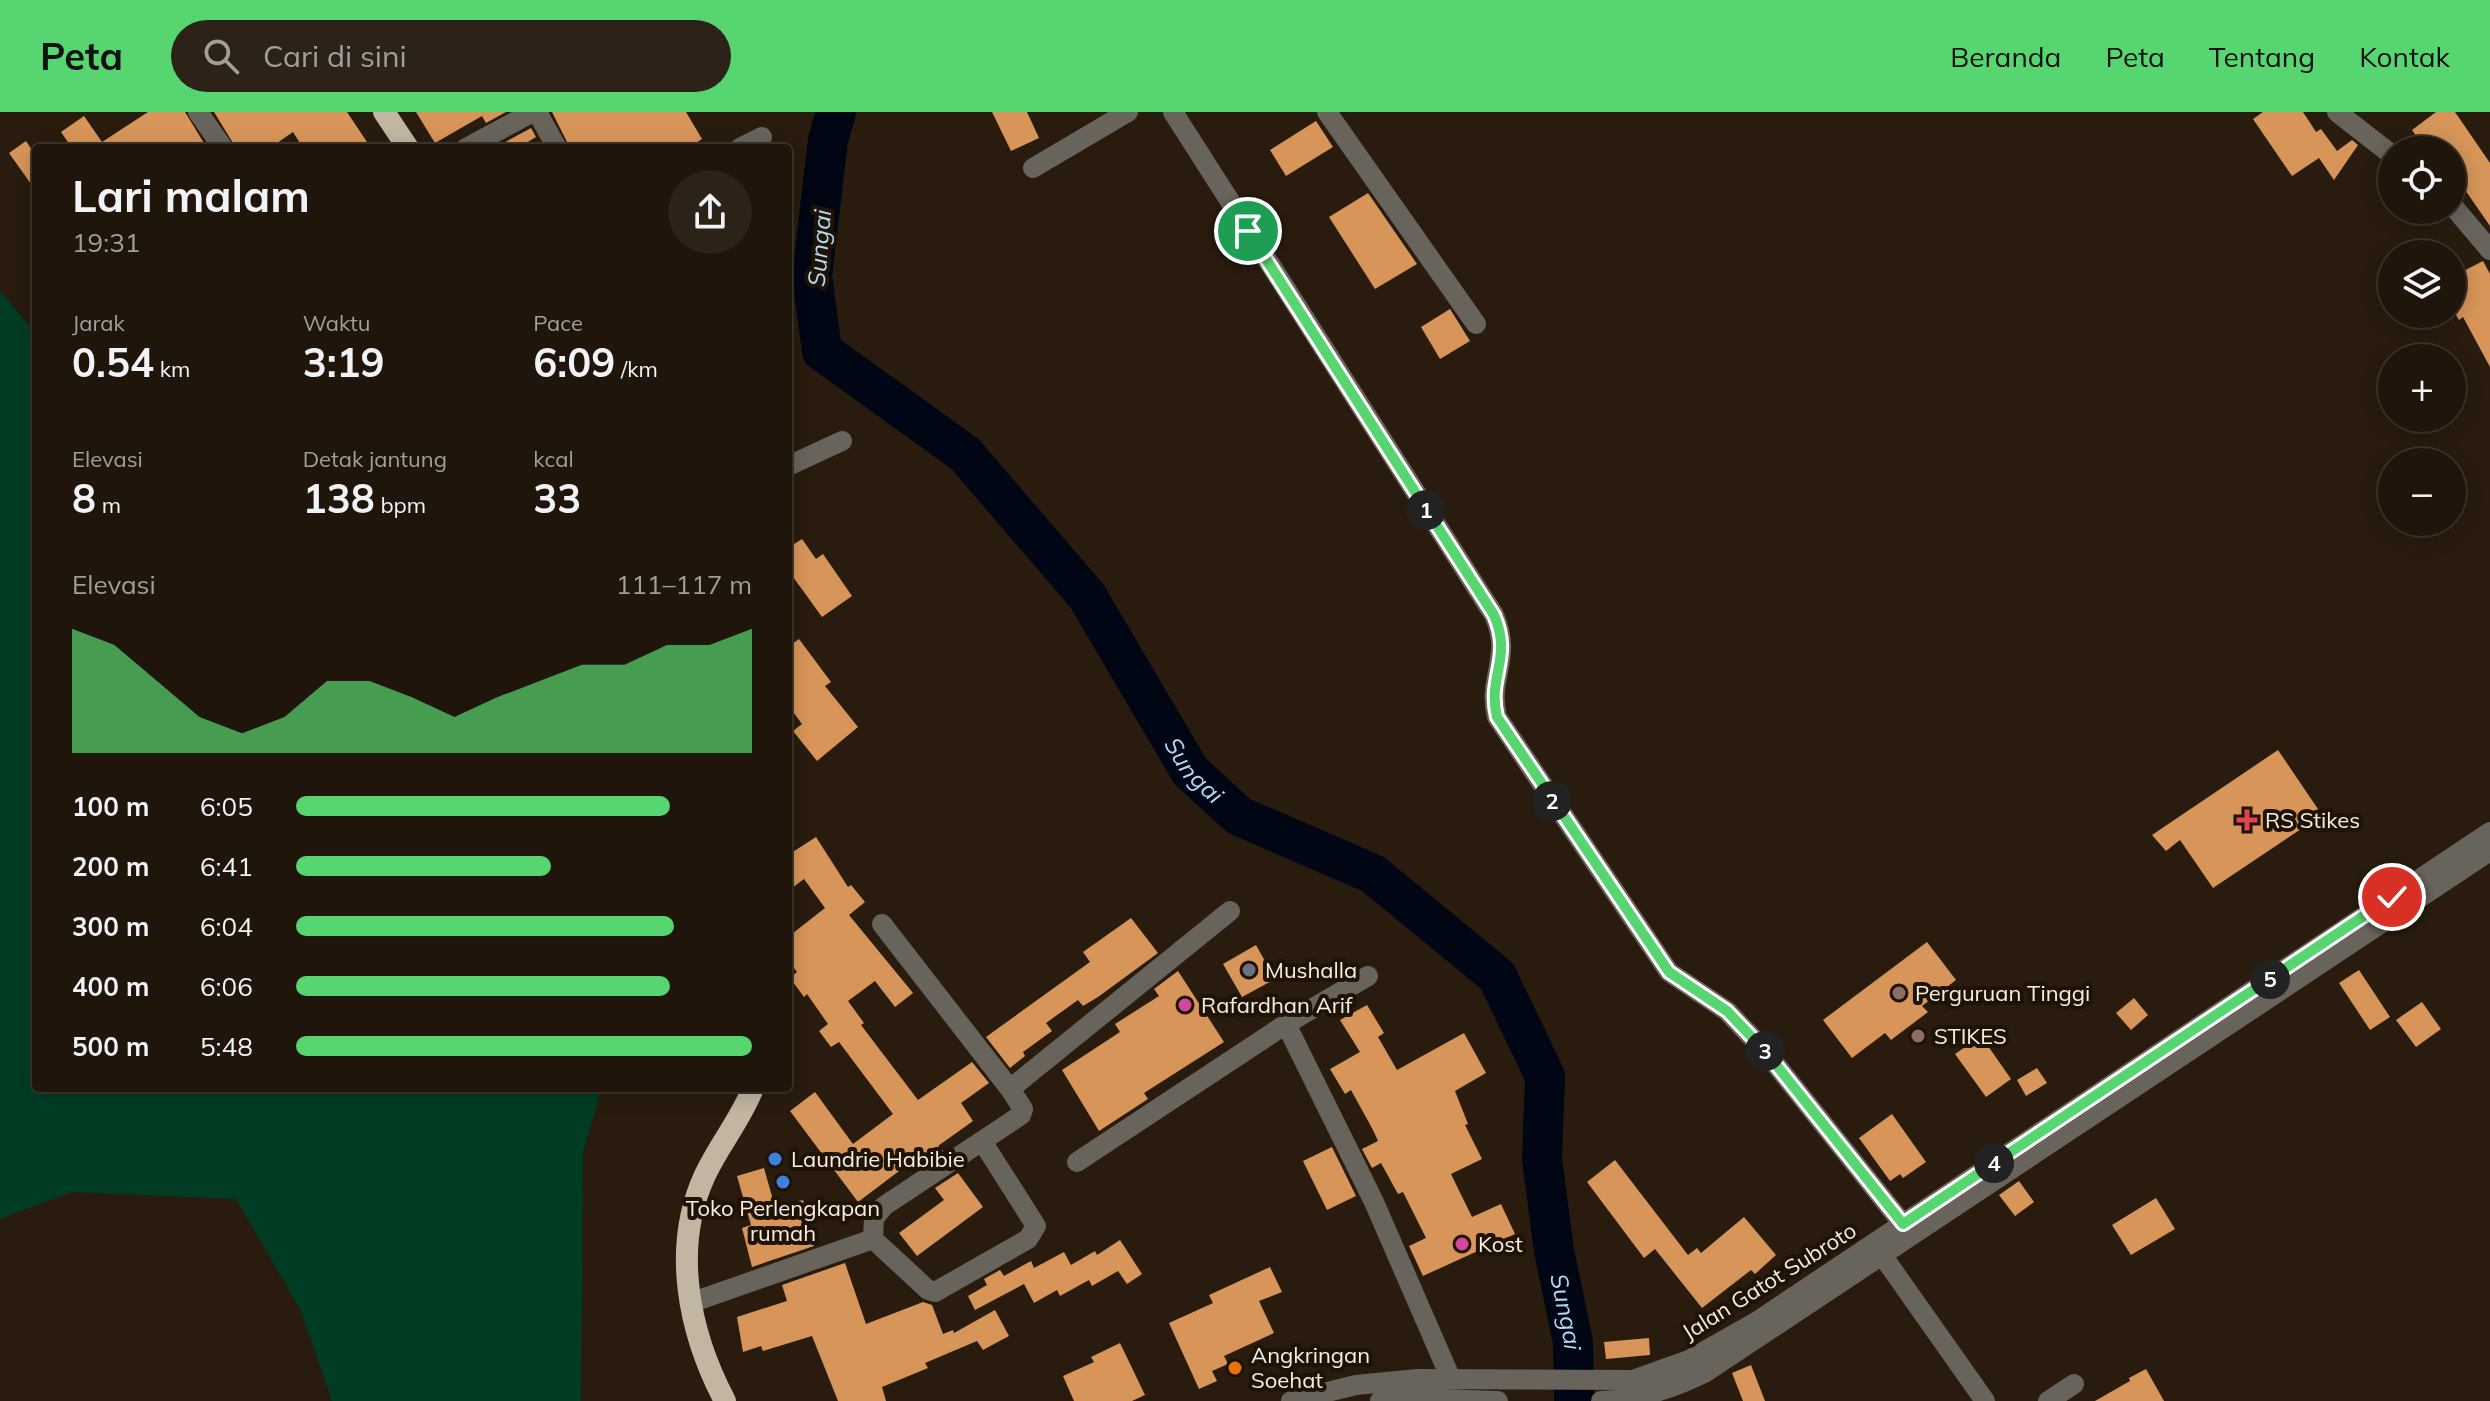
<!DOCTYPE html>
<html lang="id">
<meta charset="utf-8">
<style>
:root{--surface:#1f150a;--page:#2c2218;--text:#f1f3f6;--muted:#a19f9c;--line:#3c342b;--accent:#57d570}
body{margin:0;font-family:Mulish,sans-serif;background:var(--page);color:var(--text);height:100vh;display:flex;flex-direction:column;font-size:30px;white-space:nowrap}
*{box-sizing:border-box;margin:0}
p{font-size:26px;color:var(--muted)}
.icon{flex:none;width:44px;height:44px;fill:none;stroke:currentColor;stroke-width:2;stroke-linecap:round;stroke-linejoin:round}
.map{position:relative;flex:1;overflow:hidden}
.side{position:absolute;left:32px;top:32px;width:760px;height:948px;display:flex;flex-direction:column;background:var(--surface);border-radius:8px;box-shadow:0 4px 20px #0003,0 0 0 2px var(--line)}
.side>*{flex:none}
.fabs{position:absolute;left:2378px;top:24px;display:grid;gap:16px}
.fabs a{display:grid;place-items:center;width:88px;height:88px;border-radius:50%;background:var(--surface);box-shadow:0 4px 20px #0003,0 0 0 2px var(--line);font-size:40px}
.pin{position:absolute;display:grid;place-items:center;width:68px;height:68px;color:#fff;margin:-34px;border:4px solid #fff;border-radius:50%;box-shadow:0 2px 8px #0007}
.km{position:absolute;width:40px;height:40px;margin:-20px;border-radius:50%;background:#222;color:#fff;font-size:22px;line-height:40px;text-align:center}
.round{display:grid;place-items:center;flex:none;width:84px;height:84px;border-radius:42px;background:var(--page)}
.head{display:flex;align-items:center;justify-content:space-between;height:136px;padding:0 40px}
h1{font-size:44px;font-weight:700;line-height:60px}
.figures{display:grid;grid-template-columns:repeat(3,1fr);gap:12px;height:136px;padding:8px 40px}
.figures div{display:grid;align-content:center}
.figures b{font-size:40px;font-weight:700}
.figures small{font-size:22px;font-weight:400}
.figures p{font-size:22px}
.chart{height:224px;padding:16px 40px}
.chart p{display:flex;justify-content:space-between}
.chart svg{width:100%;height:144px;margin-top:8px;fill:var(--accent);opacity:.7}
ul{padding:0 40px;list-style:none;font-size:26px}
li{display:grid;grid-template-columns:128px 96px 1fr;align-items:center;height:60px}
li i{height:20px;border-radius:10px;background:var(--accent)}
header{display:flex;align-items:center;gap:48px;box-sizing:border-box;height:112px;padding:0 40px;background:var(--accent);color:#111}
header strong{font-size:38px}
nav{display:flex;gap:44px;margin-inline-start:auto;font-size:28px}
.search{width:560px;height:72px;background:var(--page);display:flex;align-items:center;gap:20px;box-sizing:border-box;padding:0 28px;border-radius:44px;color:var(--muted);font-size:30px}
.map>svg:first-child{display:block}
</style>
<header>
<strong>Peta</strong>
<div class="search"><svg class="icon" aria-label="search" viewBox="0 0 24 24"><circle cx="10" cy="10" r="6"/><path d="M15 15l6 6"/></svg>Cari di sini</div>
<nav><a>Beranda</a><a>Peta</a><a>Tentang</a><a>Kontak</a></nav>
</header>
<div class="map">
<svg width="2490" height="1289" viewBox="0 0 2490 1289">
<rect width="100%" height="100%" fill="#291c0e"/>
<path fill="#003c24" d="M0,179L36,222V976H602L583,1040L581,1289H332L300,1197L236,1087L72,1080L0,1107Z"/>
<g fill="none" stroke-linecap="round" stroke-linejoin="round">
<path stroke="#000614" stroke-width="40" id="s1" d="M836,0L828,28L812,164L822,239L965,342L1087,484L1190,659L1239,704L1373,762L1497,864L1545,964L1542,1047L1554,1139L1573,1230L1574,1289"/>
</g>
<path fill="#d79559" d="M148,0H185L207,36H72L61,20L84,4L102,30Z
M214,0H347L371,36H303L293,20L270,36H236Z
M416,0H506L486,11L482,4L435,31Z
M552,0H686L702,27L688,36H570Z
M992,0H1027L1039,26L1011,39Z
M2263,0H2303L2316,20L2321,17L2337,39L2352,28L2358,33L2334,68L2319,46L2292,64L2253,7Z
M2436,0H2455L2490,51V114L2463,75L2452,80V38H2426L2412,18Z
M1316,9L1333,35L1286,64L1270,38Z
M531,16L536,25L518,36H502L500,33Z
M26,29L36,44V79L9,41Z
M1368,81L1417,152L1375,177L1329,105Z
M2483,149L2490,162V255L2463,205L2459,208L2452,196V165Z
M1450,197L1470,229L1440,247L1421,215Z
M802,427L816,447L823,442L852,484L822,505L788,458V436Z
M799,527L831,570L825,574L858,615L817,649L793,619L802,612L788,593V535Z
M2278,638L2322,703L2213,776L2180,728L2166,739L2152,723Z
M816,725L848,775L851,773L865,790L849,803L913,881L895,895L875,869L848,889L864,911L861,913L918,988L972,950L989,971L961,991L973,1009L938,1034L943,1039L920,1054L915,1047L858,1090L790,999L815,980L853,1032L893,1002L839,930L831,935L819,919L828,912L807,882L804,885L790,866L797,860L788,848V825L825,796L804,767L788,779V743Z
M1131,806L1158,841L1098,885L1083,894L1078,888L1046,911L1052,919L1023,940L1025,944L1010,956L986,925L1090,850L1083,840Z
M1927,830L1956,868L1922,894L1928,900L1891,928L1885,921L1852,946L1823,908Z
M1256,833L1275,867L1242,885L1223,852Z
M2359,858L2390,905L2370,918L2339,871Z
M1178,859L1224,930L1144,981L1148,987L1099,1019L1062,958L1120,920L1115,912L1159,884L1154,877Z
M2134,886L2148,903L2131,918L2116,901Z
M2422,890L2441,917L2416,935L2396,908Z
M1367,893L1384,921L1378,925L1397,958L1464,921L1486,961L1455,979L1468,1012L1465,1013L1482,1047L1451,1062L1472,1105L1501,1092L1515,1122L1423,1164L1409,1134L1426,1126L1403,1080L1398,1082L1381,1051L1372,1056L1362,1037L1378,1029L1373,1018L1351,978L1345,982L1330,957L1360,940L1340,908Z
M1981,924L2011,967L1986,985L1955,942Z
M2037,956L2047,971L2026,984L2017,968Z
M1892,1002L1926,1050L1903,1066L1900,1062L1890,1069L1859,1026Z
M1332,1035L1356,1084L1327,1098L1303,1049Z
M1615,1048L1688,1143L1697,1136L1701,1141L1744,1105L1776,1143L1755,1162L1751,1158L1702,1196L1655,1137L1644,1146L1587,1070Z
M764,1056L775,1095L803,1088L814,1134L752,1155L742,1116L751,1113L737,1064Z
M958,1061L983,1095L917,1144L899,1121L944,1088L935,1076Z
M2019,1069L2034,1090L2015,1104L1999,1083Z
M2156,1086L2175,1117L2131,1143L2112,1113Z
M1120,1128L1142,1162L1127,1172L1118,1159L1092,1174L1089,1168L1060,1184L1057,1178L1034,1191L1024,1172L975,1198L968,1184L987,1173L984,1167L1000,1158L1004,1164L1031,1149L1034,1156L1064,1140L1071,1153L1095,1139L1097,1143Z
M845,1151L866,1212L923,1190L932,1193L943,1222L953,1218L954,1221L995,1198L1009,1224L983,1238L977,1229L925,1251L928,1256L882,1275L886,1289H838L812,1224L763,1239L761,1234L743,1240L737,1205L787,1189L782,1173Z
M1270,1155L1282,1180L1259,1189L1274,1221L1224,1244L1228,1252L1212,1259L1217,1269L1199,1277L1169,1211L1213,1191L1209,1183Z
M1649,1226L1650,1243L1606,1247L1604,1230Z
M1120,1231L1145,1283L1132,1289H1074L1063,1264L1094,1250L1091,1245Z
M1751,1253L1765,1289H1743L1732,1261Z
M2146,1257L2164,1289H2095L2130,1269L2129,1266Z"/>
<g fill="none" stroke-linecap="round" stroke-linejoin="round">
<path stroke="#68635b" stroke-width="20" d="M198,0L223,36
M537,0L557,36
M1173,0L1494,503C1513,546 1487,565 1497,605L1669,860L1727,899L1765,939L1903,1112
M1327,0L1476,212
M2337,0L2392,43
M466,36L533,0
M740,36L762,25
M1033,56L1128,0
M2452,93L2490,138
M788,354L842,329
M1286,912L1374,1090L1451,1267
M1010,977L1230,799
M1077,1050L1286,912L1368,864
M873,1127L928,1178L935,1180L1028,1127L1036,1114L982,1029
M1882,1143L1985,1289
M690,1191L873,1127L874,1106L884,1094L1021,1003L1023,997L1010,977L882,812
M2048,1289L2074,1272"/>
<path stroke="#68635b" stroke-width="20" d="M1291,1289L1356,1273L1417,1267L1633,1268L1689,1248L1756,1210L2490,720
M1380,1289L1407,1286L1498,1289
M1601,1289C1639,1288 1672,1277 1706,1260L2490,739"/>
<path stroke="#c2b6a3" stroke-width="22" d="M384,0L408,36
M725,1289C689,1221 671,1136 705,1063C719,1033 741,1007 753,976"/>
</g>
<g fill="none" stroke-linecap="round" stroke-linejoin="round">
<g stroke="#fff" stroke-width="16">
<path id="route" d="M1248,119L1494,503C1513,546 1487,565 1497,605L1669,860L1727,899L1765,939L1903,1112L2392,785"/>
</g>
<use href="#route" stroke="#57d570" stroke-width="10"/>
</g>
<path fill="#e0444e" stroke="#1f1306" stroke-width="3" d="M2243 696h8v8h8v8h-8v8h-8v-8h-8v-8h8z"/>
<circle fill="#6b7280" stroke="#1f1306" stroke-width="3" cx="1249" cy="858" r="8"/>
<g fill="#8d6e63" stroke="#1f1306" stroke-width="3">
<circle cx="1899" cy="881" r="8"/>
<circle cx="1918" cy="924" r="8"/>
</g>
<g fill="#d1479c" stroke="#1f1306" stroke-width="3">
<circle cx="1185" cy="893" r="8"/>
<circle cx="1462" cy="1132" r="8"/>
</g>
<g fill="#3f7fe0" stroke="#1f1306" stroke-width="3">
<circle cx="775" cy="1047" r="8"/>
<circle cx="783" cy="1070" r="8"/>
</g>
<circle fill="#e8710a" stroke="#1f1306" stroke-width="3" cx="1235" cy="1256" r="8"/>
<g text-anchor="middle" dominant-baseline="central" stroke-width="8" stroke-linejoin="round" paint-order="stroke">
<g font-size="22" fill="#f8eee5" stroke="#1f1306" text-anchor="start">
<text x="2265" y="708">RS Stikes</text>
<text x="1265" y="858">Mushalla</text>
<text x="1915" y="881">Perguruan Tinggi</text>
<text x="1201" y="893">Rafardhan Arif</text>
<text x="1934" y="924">STIKES</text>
<text x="791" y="1047">Laundrie Habibie</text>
<text x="783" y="1096" text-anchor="middle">Toko Perlengkapan<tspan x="783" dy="25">rumah</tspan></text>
<text x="1478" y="1132">Kost</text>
<text x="1251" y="1243">Angkringan<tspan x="1251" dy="25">Soehat</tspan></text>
</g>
<g font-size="22" fill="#f8eee5" stroke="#1f1306">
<text transform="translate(1769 1169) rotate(-32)">Jalan Gatot Subroto</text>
</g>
<g font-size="24" font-style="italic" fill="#b2d9f4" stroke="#1f1306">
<text transform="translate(819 136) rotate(-85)">Sungai</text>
<text stroke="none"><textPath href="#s1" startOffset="810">Sungai</textPath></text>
<text stroke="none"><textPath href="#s1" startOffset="1530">Sungai</textPath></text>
</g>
</g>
</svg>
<div class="fabs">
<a><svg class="icon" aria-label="locate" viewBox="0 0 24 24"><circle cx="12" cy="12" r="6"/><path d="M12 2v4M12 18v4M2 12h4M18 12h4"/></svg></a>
<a><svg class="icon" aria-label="layers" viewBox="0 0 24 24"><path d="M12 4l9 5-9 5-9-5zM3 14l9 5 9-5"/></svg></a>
<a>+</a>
<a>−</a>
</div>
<div class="pin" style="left:1248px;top:119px;background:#1e9e55"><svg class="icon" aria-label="arrive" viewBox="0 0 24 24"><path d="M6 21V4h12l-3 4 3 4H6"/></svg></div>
<div class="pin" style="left:2392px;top:785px;background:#d93025"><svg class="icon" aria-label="check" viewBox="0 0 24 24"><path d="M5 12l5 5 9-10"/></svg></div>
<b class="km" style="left:1426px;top:398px">1</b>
<b class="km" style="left:1552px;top:689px">2</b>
<b class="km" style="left:1765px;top:939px">3</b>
<b class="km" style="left:1994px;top:1051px">4</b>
<b class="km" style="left:2270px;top:867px">5</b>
<section class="side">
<div class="head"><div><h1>Lari malam</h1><p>19:31</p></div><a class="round"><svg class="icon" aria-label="share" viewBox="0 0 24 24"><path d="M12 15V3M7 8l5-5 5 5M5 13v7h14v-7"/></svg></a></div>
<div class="figures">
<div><p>Jarak</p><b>0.54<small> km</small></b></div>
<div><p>Waktu</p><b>3:19</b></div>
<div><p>Pace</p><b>6:09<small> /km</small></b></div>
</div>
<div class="figures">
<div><p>Elevasi</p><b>8<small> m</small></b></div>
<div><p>Detak jantung</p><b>138<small> bpm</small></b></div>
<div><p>kcal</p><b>33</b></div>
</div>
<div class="chart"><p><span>Elevasi</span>111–117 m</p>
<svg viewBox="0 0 160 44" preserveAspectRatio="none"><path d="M0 44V6L10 11L20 22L30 33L40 38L50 33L60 22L70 22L80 27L90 33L100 27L110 22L120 17L130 17L140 11L150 11L160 6V44z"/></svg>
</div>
<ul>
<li><b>100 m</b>6:05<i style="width:82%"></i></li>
<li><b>200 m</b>6:41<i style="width:56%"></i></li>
<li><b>300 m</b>6:04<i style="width:83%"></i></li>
<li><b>400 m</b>6:06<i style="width:82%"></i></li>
<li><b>500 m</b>5:48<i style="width:100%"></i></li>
</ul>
</section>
</div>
